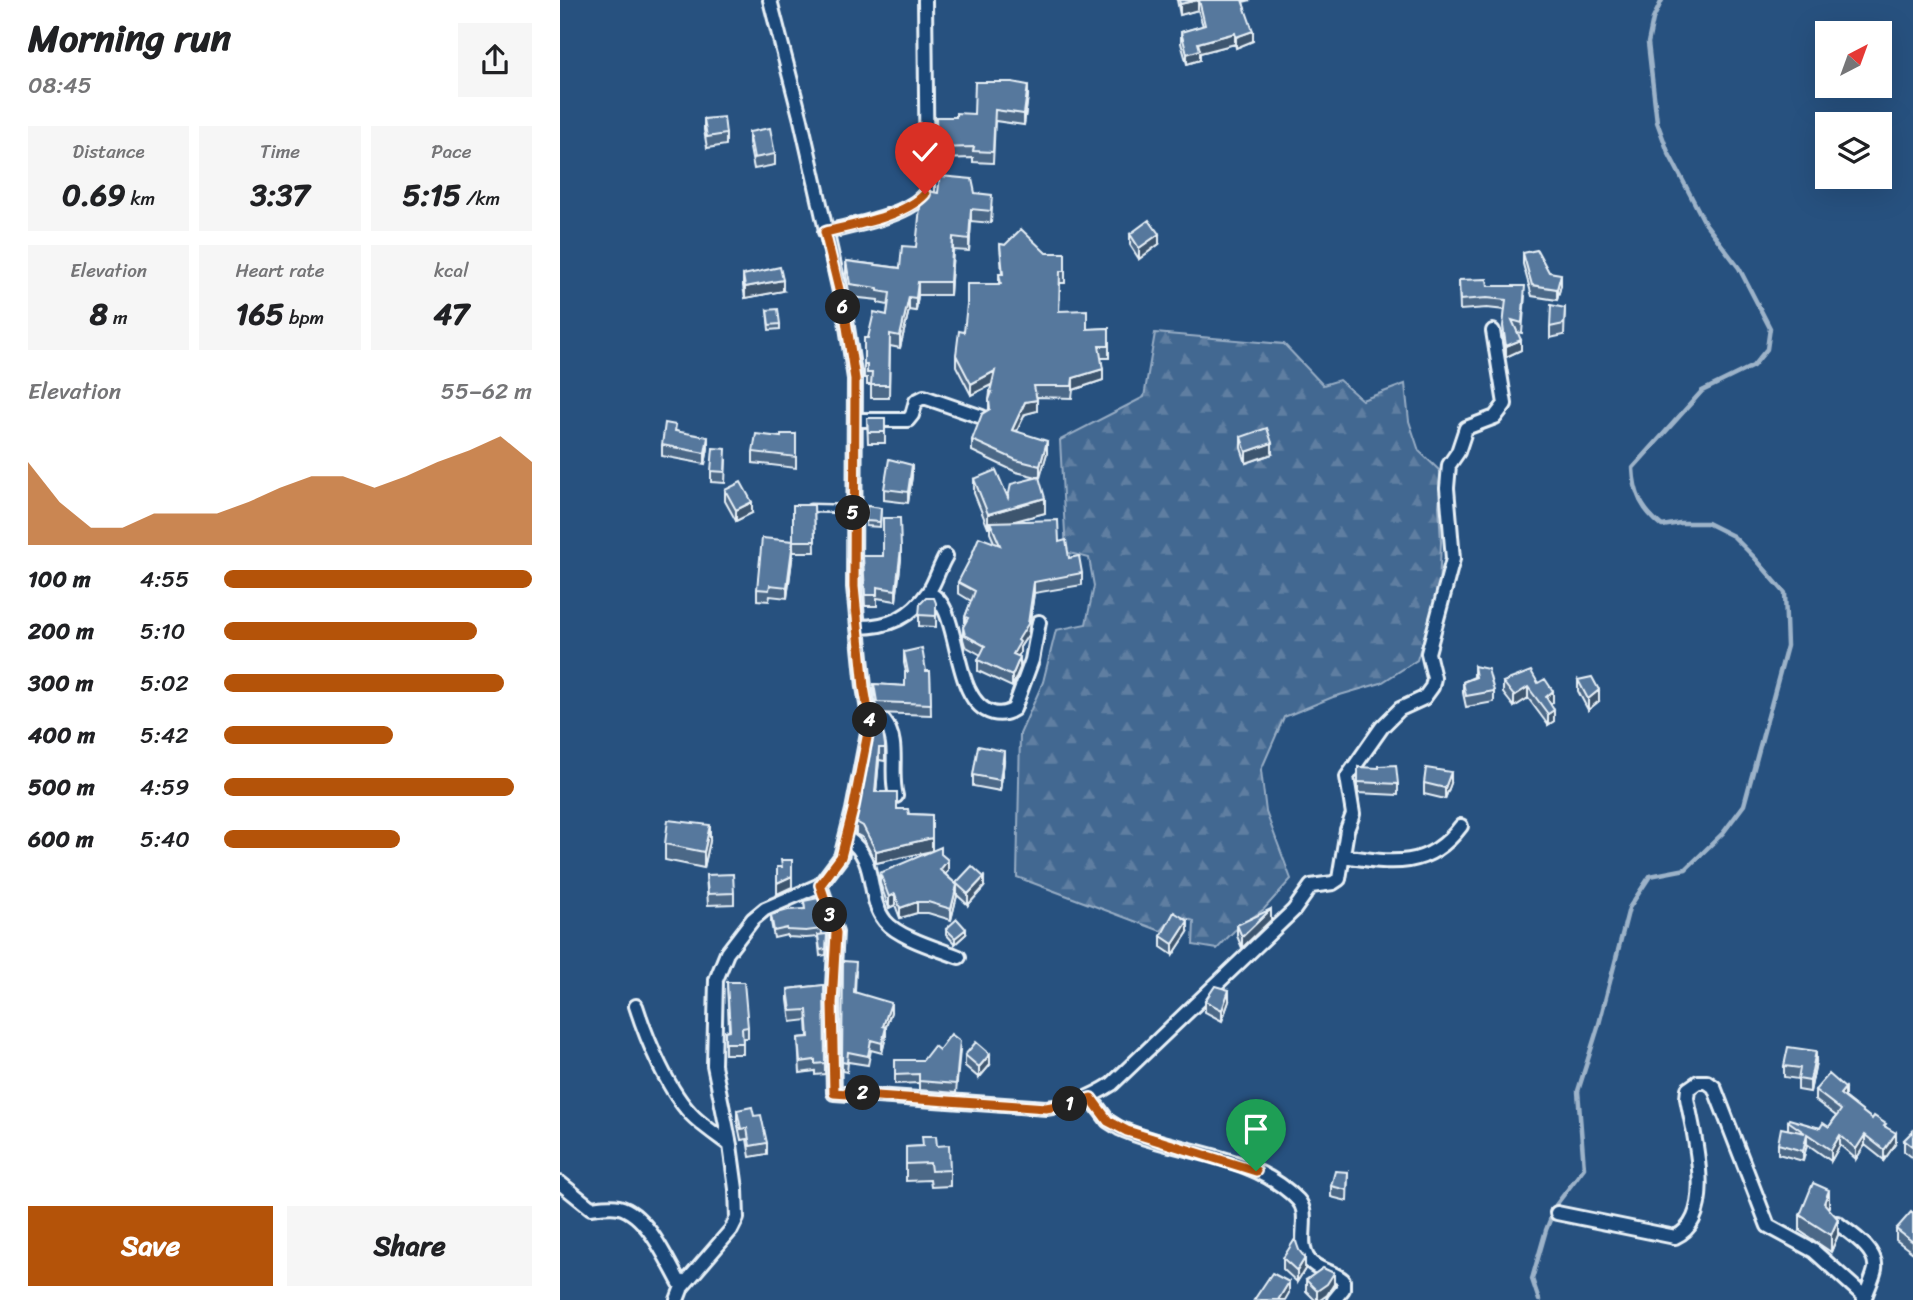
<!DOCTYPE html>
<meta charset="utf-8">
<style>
:root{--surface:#fff;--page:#f6f6f6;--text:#202124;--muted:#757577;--accent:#b45309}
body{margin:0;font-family:Sriracha,sans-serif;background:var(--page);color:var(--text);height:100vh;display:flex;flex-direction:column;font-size:26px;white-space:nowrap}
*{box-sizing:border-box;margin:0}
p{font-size:23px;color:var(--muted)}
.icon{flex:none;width:38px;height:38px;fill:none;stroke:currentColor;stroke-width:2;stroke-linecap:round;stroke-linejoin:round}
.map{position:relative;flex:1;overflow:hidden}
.sheet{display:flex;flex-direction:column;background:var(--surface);width:560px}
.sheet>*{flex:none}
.needle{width:46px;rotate:41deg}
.tools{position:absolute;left:1255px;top:21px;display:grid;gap:14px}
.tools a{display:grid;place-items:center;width:77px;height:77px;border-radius:0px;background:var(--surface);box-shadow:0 7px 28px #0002;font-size:35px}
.pin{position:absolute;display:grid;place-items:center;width:60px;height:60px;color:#fff;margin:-72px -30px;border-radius:50% 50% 50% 0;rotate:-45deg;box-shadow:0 0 7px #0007}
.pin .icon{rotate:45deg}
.km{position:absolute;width:35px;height:35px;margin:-18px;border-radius:50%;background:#222;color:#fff;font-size:19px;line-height:35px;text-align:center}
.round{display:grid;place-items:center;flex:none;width:74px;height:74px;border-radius:0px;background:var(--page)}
.overview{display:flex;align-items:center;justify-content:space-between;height:119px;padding:0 28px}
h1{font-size:38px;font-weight:700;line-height:52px}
.stats{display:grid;grid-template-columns:repeat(3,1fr);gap:10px;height:119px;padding:7px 28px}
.stats div{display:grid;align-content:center;border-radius:0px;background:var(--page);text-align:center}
.stats b{font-size:30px;font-weight:700}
.stats small{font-size:19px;font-weight:400}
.stats p{font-size:19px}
.chart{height:196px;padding:14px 28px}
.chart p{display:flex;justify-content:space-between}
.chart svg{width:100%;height:126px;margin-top:7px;fill:var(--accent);opacity:.7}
.primary-button{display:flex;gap:14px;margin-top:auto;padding:14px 28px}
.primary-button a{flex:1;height:80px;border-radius:0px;background:var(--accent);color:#fff;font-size:28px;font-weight:700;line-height:80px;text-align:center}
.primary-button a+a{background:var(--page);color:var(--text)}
ul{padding:0 28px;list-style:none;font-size:23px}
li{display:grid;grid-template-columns:112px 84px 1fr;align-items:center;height:52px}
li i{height:18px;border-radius:9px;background:var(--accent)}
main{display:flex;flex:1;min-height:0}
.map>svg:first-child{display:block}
</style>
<main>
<section class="sheet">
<div class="overview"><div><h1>Morning run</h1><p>08:45</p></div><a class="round"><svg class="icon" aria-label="share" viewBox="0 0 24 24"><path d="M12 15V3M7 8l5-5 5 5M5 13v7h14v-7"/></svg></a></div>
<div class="stats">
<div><p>Distance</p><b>0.69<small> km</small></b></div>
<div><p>Time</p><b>3:37</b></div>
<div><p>Pace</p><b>5:15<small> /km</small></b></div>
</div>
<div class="stats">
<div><p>Elevation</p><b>8<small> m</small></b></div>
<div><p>Heart rate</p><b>165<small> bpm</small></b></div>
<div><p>kcal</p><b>47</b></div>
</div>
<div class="chart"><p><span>Elevation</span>55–62 m</p>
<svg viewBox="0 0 160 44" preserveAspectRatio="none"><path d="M0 44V15L10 29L20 38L30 38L40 33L50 33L60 33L70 29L80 24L90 20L100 20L110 24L120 20L130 15L140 11L150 6L160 15V44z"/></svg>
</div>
<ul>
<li><b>100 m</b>4:55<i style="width:100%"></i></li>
<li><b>200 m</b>5:10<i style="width:82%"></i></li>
<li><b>300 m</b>5:02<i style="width:91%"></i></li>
<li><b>400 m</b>5:42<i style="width:55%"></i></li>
<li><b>500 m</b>4:59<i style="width:94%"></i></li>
<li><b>600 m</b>5:40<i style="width:57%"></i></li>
</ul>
<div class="primary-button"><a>Save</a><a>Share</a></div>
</section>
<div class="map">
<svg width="1353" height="1300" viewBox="0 0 1353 1300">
<defs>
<pattern id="forest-firs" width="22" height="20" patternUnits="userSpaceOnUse" patternTransform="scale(1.75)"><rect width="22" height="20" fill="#436891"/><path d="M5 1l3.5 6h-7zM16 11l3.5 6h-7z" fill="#5e7ea1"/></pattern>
</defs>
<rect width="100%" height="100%" fill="#27517f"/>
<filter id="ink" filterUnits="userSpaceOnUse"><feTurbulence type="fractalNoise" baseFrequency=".0143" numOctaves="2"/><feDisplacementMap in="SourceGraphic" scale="14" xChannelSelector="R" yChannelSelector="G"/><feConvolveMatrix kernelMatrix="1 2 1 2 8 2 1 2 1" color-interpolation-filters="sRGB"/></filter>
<g filter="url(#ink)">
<path fill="url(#forest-firs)" stroke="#96acc4" stroke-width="2" d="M595,333L724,344L763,385L779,380L802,400L845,384L849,421L859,451L882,473L879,506L881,542L879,589L857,660L821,683L773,697L724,717L701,770L706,812L731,879L704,909L674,931L657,949L633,945L634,921L615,915L601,931L457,877L460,734L483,682L496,630L526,624L534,586L529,558L506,552L500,440L584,397Z"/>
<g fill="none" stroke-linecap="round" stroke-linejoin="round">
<path stroke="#9db3c9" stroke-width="4.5" d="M979,1300L972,1279L986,1230L996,1205L1024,1168L1018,1091L1039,1024L1069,908L1090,876L1126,869L1163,833L1184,805L1227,646L1225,593L1194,557L1173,536L1147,523H1120L1102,526C1082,510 1074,494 1073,468L1142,391L1193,366L1207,349L1210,328L1179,268L1145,223L1108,152L1097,122L1088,43L1093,19L1102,0"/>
<g stroke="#e8f1f8" stroke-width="11">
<path id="service" d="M250,508L293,509"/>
</g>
<g stroke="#e8f1f8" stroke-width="18">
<path id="minor" d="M265,232C291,226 353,215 367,191L365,0
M296,420H348L352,415L356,401L364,397L422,417
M368,593C403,603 389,702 433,713C441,715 448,713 454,709L472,660L479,622
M298,627C330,627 351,617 369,591C376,581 379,567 386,556
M310,722L324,721C341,743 329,771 336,796
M287,838C319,860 305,896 325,921C339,938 379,949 399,957
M784,856C833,864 869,869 901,826
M260,885L276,932L272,1003L274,1093L486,1108C511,1105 530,1098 552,1084L734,910L751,886L773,883L779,879L787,830L793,814L787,777L822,727L840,709L864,698L872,687L874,678L868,653L893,559L887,488L889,465L898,452L906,428L935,417L945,404L933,331
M76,1006C87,1040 109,1094 135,1118C146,1128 158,1136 170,1145
M531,1098L548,1121L559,1128C616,1154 692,1152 738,1200C751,1214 737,1240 747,1257C754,1270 772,1270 783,1280V1289L774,1300
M0,1183L31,1208C39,1207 51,1205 59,1207C88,1214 108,1263 122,1287
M997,1213L1115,1237C1158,1218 1133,1133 1127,1098L1128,1089L1138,1082H1147L1154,1087L1208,1226L1254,1251L1305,1297
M1277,1223C1290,1233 1318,1250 1315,1269C1313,1279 1307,1290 1304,1300
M117,1300L122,1287L171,1230L177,1218L176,1189L170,1145L154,1065L156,980L167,953L193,919L205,909L260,885L281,857L293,810L310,722L304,687L294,587L295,379L285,314L241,120L210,0"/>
</g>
<use href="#service" stroke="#1f4a7a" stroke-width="6"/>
<use href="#minor" stroke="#1f4a7a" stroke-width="12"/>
</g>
<path fill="#4b6787" stroke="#e8f1f8" stroke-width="2" d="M617,0H691L683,2L693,41L676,48L675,44L640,53V60L627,64L621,43V32L643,26L638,10L620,15Z
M468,96L464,125L435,121L433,163L413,162V158L377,159L376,117H396L414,114Z
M144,119L166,134V145L147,148L144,130Z
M189,132L215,154V165L194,169L189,143Z
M378,193H415L432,208L431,223L411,221L409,251L393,250L390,295H358L356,311L349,310L340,348L330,346L329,398H311V385H307V378H304V338H308L327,315L328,305L318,303V300L290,297L286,274V261L340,268L356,247Z
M570,234L599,244L579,259L570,245Z
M440,244L486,253H505V283H500L499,311L527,329L549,328V358H541L543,380L513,390L512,398L477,397V411L465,414L457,431L487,453L479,478L485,513L454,521L499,542L509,558L522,573V585L474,593L468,635L460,647V653L458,656L460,668L452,687L418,671V660L421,655L405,646L403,639V627L405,624V617L411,601L398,593V582L434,542L430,533V528H428L414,493V479L448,498L477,477L456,472L412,451V440L429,410V400L431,385L411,395L396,366V355L404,332L439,284V274H442Z
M963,253L989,272L1001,285L997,300L972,296L963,264Z
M183,275L223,291L185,298L183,286Z
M899,280L965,296L962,333L957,332L961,350L946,357L943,337L945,310L927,308L900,310Z
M1005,308L1004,335L990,338V327Z
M207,310L220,324V329L209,330Z
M307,418H325V443H308Z
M116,431L148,448L145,464L102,456V445Z
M236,434V468L193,463V452Z
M681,437L712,454L686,463L681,448Z
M166,460L165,483L151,482V471Z
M352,476L348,503L324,500V489Z
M165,490L192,513L176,521L165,501Z
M233,505H254L255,552H233Z
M307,506L321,508L320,527L306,526Z
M233,552L227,598L210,596L209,601L197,600V589Z
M341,559L336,601L317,598V606H305L303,567Z
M376,614V627L359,626V615Z
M344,652L366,671H370L371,715L317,713L314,695V684L345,686L346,672L344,663Z
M914,666L934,691V702L906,707L903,693V682L914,677Z
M1018,680L1039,701L1028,710L1018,691Z
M943,682L978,683L993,702L991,704L994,721L988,725L968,698L954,707L943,693Z
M316,724L325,745V761L319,760L316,792L337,809L349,814L372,815V851L316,863L303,838L296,834V822Z
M444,762L440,791L413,786V775Z
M798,767L838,784V795L798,793Z
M864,783H891L885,799L864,794Z
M150,841L144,868L105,860V844Z
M381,854L388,871L385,874L396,884L424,887L408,905L397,895L391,920L368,913H357L340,918L335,905L329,908L320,883V873Z
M146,875L174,893V904L148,905Z
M244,901L262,918H261L262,935L267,934L266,955L260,956L258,937L246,938L227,937V935L214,938L211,922V915L245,909Z
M711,920L682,948L677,936V925Z
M386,929L406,934L395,944L386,934Z
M628,932L613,955L601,947V936Z
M283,961L296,971L295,992L331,1012L326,1027V1036L322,1053L311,1050L308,1065L288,1062L287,1072L282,1071Z
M167,982L188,1027V1038H183V1054H165V1031L169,1030Z
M264,985L265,1074L255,1075V1071L240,1073L238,1038L248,1037L247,1020L231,1022L228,1000V989Z
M645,1001H669L662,1021L645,1012Z
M379,1050H400L396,1093L359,1090V1083L335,1084V1060H363Z
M405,1055L430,1065L419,1078L405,1066Z
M1256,1062L1250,1092L1238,1090V1079L1224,1077V1066Z
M1255,1090L1285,1098L1312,1119L1326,1127L1336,1143L1324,1160L1305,1145L1296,1159L1280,1145L1271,1161L1247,1144L1243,1161L1218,1154V1144L1228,1129V1121L1260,1128L1269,1127L1276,1116L1255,1100Z
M177,1110L194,1116L207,1143V1154L190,1157L187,1139L181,1140L177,1121Z
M1353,1131V1158L1344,1151V1140Z
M377,1146L390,1170V1186L371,1187L370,1180L346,1181V1147Z
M788,1172L787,1201L771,1197V1186Z
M1269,1206L1268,1208L1278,1235L1271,1252L1240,1231V1215Z
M1353,1214V1253L1336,1240V1229Z
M723,1258L745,1269L737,1282L723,1269Z
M746,1280L774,1284L767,1295L760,1300H755L746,1291Z"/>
<path fill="#3d546e" stroke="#e8f1f8" stroke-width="2" d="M638,0V10L620,15V4Z
M693,31V41L676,48V37Z
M675,33V44L640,53V60L627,64V54L638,43Z
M468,85V96L464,125V114Z
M411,209V221L409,251V239Z
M599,234V244L579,259V248Z
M393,237V250L390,295V282Z
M1001,274V285L997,300V289Z
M223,280V291L185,298V287Z
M358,282V295L356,311V298Z
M349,297V310L340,348V336Z
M961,340V350L946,357V346Z
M543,369V380L513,390V378Z
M435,371V383L411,395V384Z
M477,400V411L465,414L452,441V430L465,402Z
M148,437V448L145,464V453Z
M487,441V453L480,478V466Z
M712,443V454L686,463V452Z
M352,465V476L348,503V492Z
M485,498V513L432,527L430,522V528H428V514Z
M192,502V513L176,521V510Z
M233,541V552L227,598V587Z
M341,548V559L336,601V590Z
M474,582V593L468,635L460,647V653L453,665V654Z
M460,657V668L452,687V676Z
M968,687V698L954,707V696Z
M1039,690V701L1028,710V699Z
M993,691V702L986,708V697Z
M994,710V721L988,725V714Z
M319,748V760L315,804V792Z
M444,751V762L440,791V780Z
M891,772V783L885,799V788Z
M150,825V841L144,868V852Z
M372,838V851L316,863V851Z
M388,860V871L380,880V870Z
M232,876V887L217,894V883Z
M424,877V887L408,905V894Z
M397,885V896L391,920V909Z
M335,894V905L329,908V897Z
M357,902V913L340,918V908Z
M711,909V920L682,948V937Z
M628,921V932L613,955V944Z
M406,929V934L395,944V938Z
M669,990V1001L662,1021V1010Z
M331,1003V1012L323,1035V1026Z
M326,1027V1036L322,1053V1043Z
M1256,1051V1062L1250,1092V1081Z
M430,1054V1065L419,1078V1067Z
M1285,1088V1098L1280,1105V1094Z
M1336,1133V1143L1324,1160V1150Z
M1247,1134V1144L1243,1161V1151Z
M1280,1135V1145L1271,1161V1150Z
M1305,1135V1145L1296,1159V1149Z
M1269,1190V1206L1264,1219V1203Z
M1278,1219V1235L1271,1252V1235Z
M745,1258V1269L737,1282V1271Z
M774,1273V1284L767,1295L760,1300H757V1291Z
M729,1282V1293L725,1300H718Z"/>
<path fill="#57789d" stroke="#e8f1f8" stroke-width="2" d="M619,0H638L620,4Z
M639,0H682L693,31L676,37L675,33L638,43L640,50L627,54L621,32L645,25Z
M415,82H452L468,85L464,114L435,110L433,152L413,151L414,147L377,148L376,117H396V113L414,114Z
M164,117L166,134L147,137L144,119Z
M210,128L215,154L194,158L189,132Z
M380,176L412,179L415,193L432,195L431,211L411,209L409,239L393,237L390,282H358L356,298L349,297L340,336L330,334L329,385H311L312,373H307V365H304V338H308L314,312L327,315L330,293L318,291V288L290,284L286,261L340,268L342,246L356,247L361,197L368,191L378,193Z
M589,220L599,234L579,248L570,234Z
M461,229L486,253H505V271H500L499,311L527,310V329L549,328V346H539L543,369L513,378L512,386H474L477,400L465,402L452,430L487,441L480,466L456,460L412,440L422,414L430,409L429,400L432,392H430L435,371L411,384L396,355L399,331L404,332L407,304V284H441L439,274H443L440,244L445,245Z
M977,250L989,272L1001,274L997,289L972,285L963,253Z
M220,267L223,280L185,287L183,275Z
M927,279L928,286H965L962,323L952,320L961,340L946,346L943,326L946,300L927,298L900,300L899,280Z
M991,305L1005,308L1004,324L990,327Z
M218,309L220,324L209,325L207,310Z
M307,418H325V432H308Z
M105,423L116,425L115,431L148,437L145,453L102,445Z
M707,428L712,443L686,452L681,437Z
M196,434L221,437V434H236V457L193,452Z
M153,448L166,449L165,472L151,471Z
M329,459L352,465L348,492L324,489Z
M436,470L448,498L451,484L479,477L485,498L428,514L414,479Z
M181,482L192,502L176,510L165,490Z
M233,505H254L255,541H233Z
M307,506L321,508L320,522L306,521Z
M323,518H340L341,548L336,590L317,587V595H305L303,556H323Z
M498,520L499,542L506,540L509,558L519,556L522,573L474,582L468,624L458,640L460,642L453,654L460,657L452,676L418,660L425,646L405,635L403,627L408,618L405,617L415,591L398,582L410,559L419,537L440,545L430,522Z
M202,538L233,541L227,587L210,585L209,590L197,589Z
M366,598H374L376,603V616L359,615L360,604Z
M362,648L366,671H370L371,704L317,702L314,684L345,686V672H348L344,652Z
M914,666L928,669L934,691L906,696L903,682L916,677Z
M971,671L978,683L985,679L993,691L986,697L994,710L988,714L968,687L954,696L943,682Z
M1032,677L1039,690L1028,699L1018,680Z
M316,724L322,725L325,745V748H319L315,792H337V809H348L349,814L372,815V838L316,851L303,826L296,822Z
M418,746L444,751L440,780L413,775Z
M836,765L838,784L798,782V767L819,768V766Z
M866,768L891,772L885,788L864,783Z
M108,820L150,825L144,852L105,844Z
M381,847V854L388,860L380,870L397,885L391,909L368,902H357L340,908L335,894L329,897L320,873Z
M221,860H232V876L217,883V867H222Z
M412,866L424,877L408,894L396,883Z
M173,874L174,893L148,894L146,875Z
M258,898L262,910L260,911L262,929L246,931L227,930V928L214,931L211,915L228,910L245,909L244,901Z
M711,909L682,937L677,925Z
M614,912L628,921L613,944L601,936Z
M397,919L406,929L395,938L386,929Z
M267,934L266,949L260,950L258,935Z
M283,961L296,962L294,992L331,1003L323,1026L326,1027L322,1043L311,1040L308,1056L288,1052L287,1063L282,1062Z
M167,982H184L188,1027L182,1028L183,1043H165V1031L170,1030Z
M264,985L265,1063L255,1064V1060L240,1062L238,1038L249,1037L247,1010L231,1011L228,989Z
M655,986L669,990L662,1010L645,1001Z
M391,1034L400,1041L396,1084L359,1081V1074L335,1075V1060H363L374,1046L379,1050Z
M416,1042L430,1054L419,1067L405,1055Z
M1228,1047L1256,1051L1250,1081L1238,1079L1240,1068L1224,1066Z
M1269,1074L1285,1088L1280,1094L1312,1119L1314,1116L1326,1124L1324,1126L1336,1133L1324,1150L1305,1135L1296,1149L1280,1135L1271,1150L1247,1134L1243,1151L1218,1144L1221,1128L1245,1133L1228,1121L1229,1119L1260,1128L1263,1123L1269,1127L1281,1110L1255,1090Z
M192,1107L194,1116L201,1115L207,1143L190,1146L187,1128L181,1129L177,1110Z
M1353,1131V1147L1344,1140Z
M362,1136H376L377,1146L389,1145L390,1170L371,1171L370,1163L346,1164V1147L363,1146Z
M775,1171L788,1172L787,1190L771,1186Z
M1253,1183L1269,1190L1264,1203L1278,1219L1271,1235L1240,1215Z
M1351,1212L1353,1214V1242L1336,1229Z
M735,1239L739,1250L745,1258L737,1271L723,1258Z
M763,1268L774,1273L767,1284L757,1291L746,1280Z
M712,1273L729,1282L718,1300H694Z"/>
</g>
<g fill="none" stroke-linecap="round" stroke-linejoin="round" filter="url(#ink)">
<g stroke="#fff" stroke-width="14">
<path id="route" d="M365,194C345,216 294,225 265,232L285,314L295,379L294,587L304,687L310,722L293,810L281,857L260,885L276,933L272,1003L274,1093L486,1108L515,1103L531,1098L548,1121L567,1131L696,1171"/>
</g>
<use href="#route" stroke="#b45309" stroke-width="9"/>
</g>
</svg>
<div class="tools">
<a><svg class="needle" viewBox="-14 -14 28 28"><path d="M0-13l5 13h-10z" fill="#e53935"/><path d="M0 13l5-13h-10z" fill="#757577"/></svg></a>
<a><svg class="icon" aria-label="layers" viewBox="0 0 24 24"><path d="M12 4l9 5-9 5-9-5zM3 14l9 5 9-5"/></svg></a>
</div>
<div class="pin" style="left:696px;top:1171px;background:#1e9e55"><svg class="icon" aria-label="arrive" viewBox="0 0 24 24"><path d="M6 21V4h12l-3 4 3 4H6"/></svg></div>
<div class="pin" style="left:365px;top:194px;background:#d93025"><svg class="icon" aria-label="check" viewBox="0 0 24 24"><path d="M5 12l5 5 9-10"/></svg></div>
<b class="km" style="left:510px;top:1104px">1</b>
<b class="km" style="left:303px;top:1093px">2</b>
<b class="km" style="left:270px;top:915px">3</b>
<b class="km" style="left:310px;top:720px">4</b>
<b class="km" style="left:293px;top:513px">5</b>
<b class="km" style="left:283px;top:307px">6</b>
</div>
</main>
